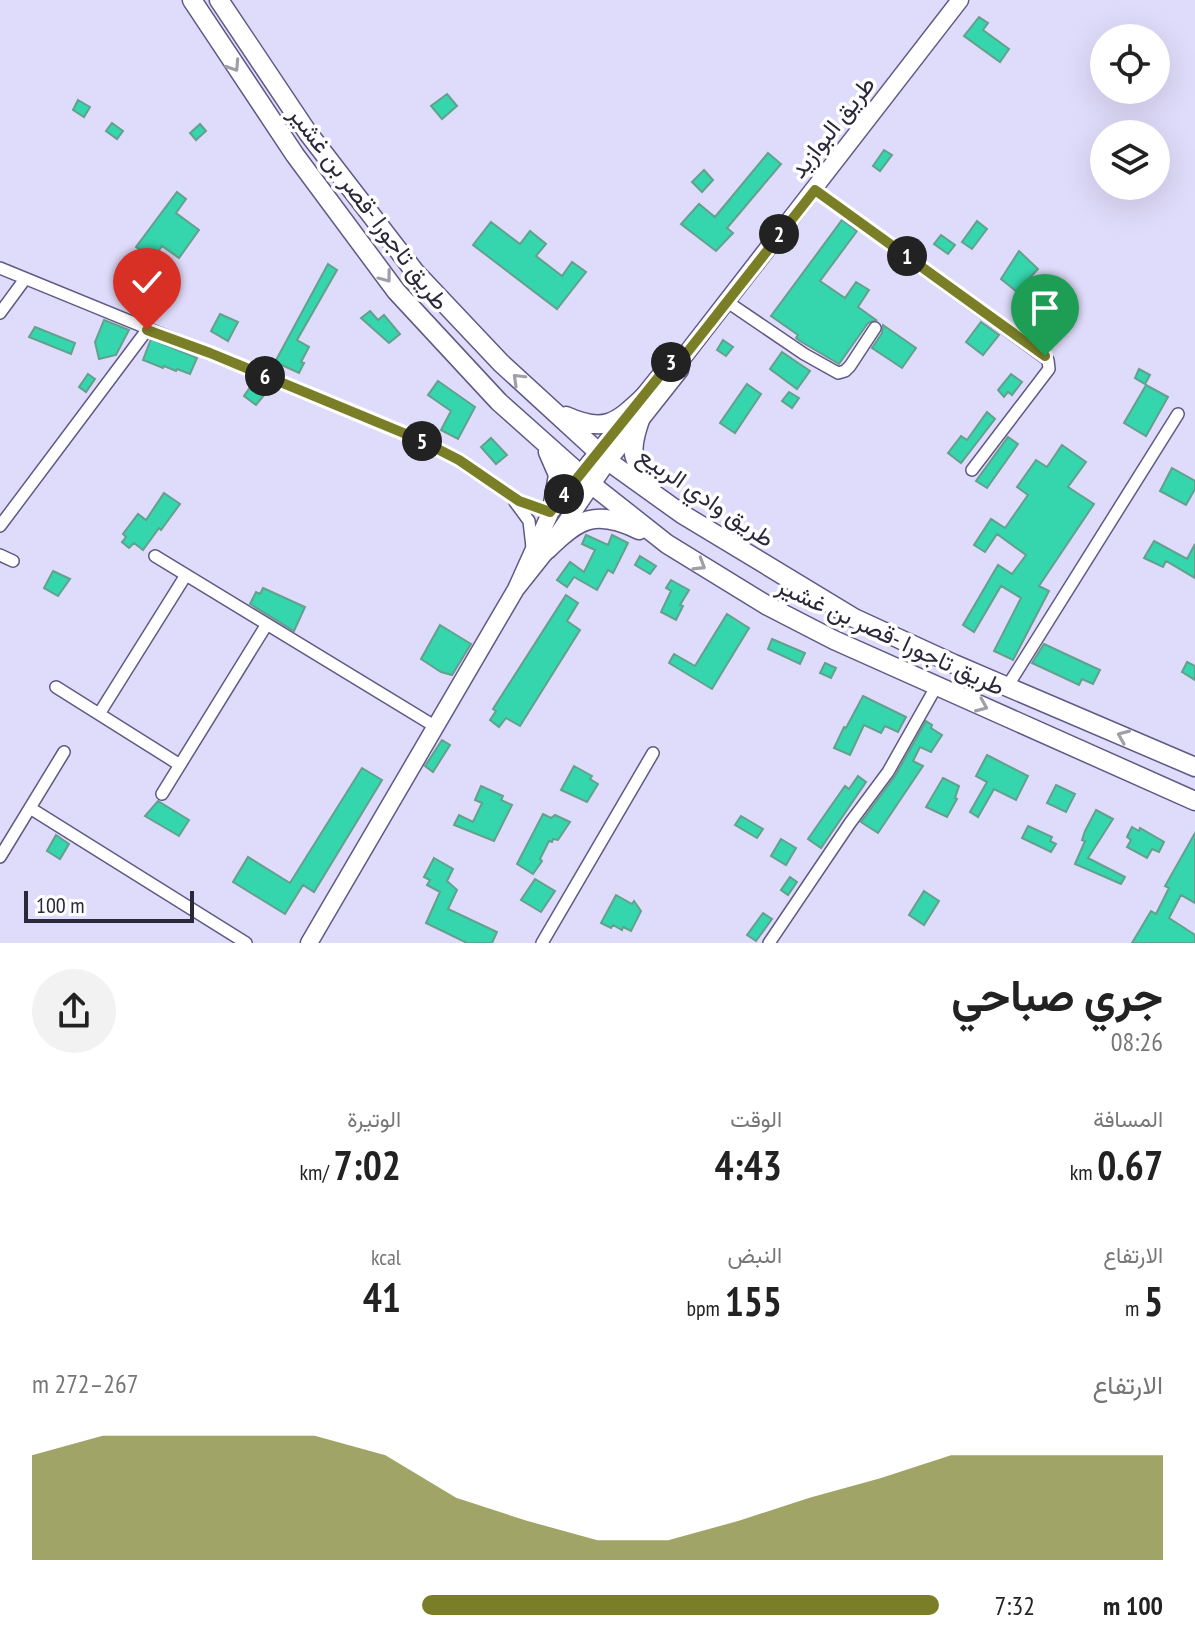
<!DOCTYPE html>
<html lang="ar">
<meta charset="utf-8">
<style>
:root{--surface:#fff;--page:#f2f2f2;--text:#222;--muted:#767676;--accent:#7a7e27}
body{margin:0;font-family:"PT Sans Narrow",Vazirmatn,sans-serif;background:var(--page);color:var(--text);direction:rtl;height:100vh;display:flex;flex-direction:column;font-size:30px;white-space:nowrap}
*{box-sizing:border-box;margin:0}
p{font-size:26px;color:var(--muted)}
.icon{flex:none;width:44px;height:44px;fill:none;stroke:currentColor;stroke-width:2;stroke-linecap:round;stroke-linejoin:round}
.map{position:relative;height:943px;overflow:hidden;direction:ltr}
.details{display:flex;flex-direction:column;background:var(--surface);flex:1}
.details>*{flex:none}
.controls{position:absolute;left:1090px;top:24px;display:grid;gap:16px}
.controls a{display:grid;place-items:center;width:80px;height:80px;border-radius:50%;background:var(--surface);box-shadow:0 8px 32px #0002;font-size:40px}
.scale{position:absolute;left:24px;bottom:20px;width:170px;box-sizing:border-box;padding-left:8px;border:4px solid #2b283b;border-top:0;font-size:22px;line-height:28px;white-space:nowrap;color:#2b283b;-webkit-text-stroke:6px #fff;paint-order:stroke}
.pin{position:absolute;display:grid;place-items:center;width:68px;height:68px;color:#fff;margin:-82px -34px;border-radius:50% 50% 50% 0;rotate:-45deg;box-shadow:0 0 8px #0007}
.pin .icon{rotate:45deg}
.km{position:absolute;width:40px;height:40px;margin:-20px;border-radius:50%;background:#222;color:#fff;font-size:22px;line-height:40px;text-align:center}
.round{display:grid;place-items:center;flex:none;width:84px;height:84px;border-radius:42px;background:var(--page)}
.headline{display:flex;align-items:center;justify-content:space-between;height:136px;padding:0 32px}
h1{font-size:44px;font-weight:700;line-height:60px}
.stats{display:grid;grid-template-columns:repeat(3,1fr);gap:12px;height:136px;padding:8px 32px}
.stats div{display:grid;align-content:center}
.stats b{font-size:40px;font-weight:700}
.stats small{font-size:22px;font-weight:400}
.stats p{font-size:22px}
.chart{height:224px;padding:16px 32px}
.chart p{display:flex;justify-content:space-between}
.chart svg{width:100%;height:144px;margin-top:8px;fill:var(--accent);opacity:.7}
ul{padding:0 32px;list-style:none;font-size:26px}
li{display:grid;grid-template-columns:128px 96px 1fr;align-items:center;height:60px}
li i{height:20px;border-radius:10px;background:var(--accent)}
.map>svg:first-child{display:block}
</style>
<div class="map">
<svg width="1195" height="943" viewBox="0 0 1195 943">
<rect width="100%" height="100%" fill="#dfdbfa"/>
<path fill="#35d5ae" stroke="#63a08d" stroke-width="2" d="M979,17L988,23L983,30L1009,49L1000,62L964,36Z
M447,94L457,106L442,119L431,106Z
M78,100L90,107L84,117L73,110Z
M112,123L123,131L117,139L106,131Z
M200,124L206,131L196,140L190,133Z
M884,150L892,155L880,171L873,166Z
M768,153L781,164L727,228L733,233L716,251L681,224L699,204L715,217Z
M704,170L713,180L702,192L692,182Z
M177,192L186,199L176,213L199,230L179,258L162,246L153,259L136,247Z
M842,220L857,231L820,281L845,298L856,282L869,290L858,307L876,320L868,323L839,364L800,341L796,338L798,335L771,316Z
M977,221L987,229L972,249L962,242Z
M491,222L520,244L530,231L546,244L536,256L562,276L572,262L586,272L557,309L473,245Z
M941,235L955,245L948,254L934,244Z
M1019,251L1038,269L1017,292L1001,279Z
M328,264L337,270L297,340L309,347L301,362L304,363L299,373L275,362Z
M370,311L378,320L384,315L400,334L389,343L361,318Z
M220,314L238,322L228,341L211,331Z
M1046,314L1064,328L1054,342L1035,328Z
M104,320L129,330L116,355L99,359L95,342Z
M981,322L999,335L983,355L966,342Z
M883,325L916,348L902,368L872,348L882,333Z
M35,327L75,343L71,354L29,337Z
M151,339L197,358L190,374L177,369L176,371L164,366L163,368L143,360Z
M723,340L733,347L726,356L717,350Z
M782,352L810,371L797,389L770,369Z
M1139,369L1150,375L1145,384L1135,378Z
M88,374L95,379L86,392L79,387Z
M1011,374L1022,382L1012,395L1008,392L1004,397L998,390Z
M438,381L475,407L458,439L441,430L451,411L428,395Z
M253,383L266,393L256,405L244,396Z
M747,384L761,394L735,433L720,423Z
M1146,385L1168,397L1146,436L1124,423Z
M789,392L799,398L792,408L782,401Z
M987,412L995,419L961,463L948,453L961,436L967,440Z
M1008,437L1018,444L987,488L976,481Z
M491,438L507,455L496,464L481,447Z
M1062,445L1086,462L1068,487L1094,504L1039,586L1049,591L1013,660L994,651L1021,598L1001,586L974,632L963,625L998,565L1012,574L1026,555L997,534L985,552L974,545L991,519L1005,528L1028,495L1017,487L1036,460L1047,467Z
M1172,468L1195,481V489L1186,505L1160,491Z
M164,493L180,504L161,530L159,528L143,550L134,543L129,548L122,542L126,537L123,534L138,514L146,520Z
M586,535L608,545L612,535L628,543L613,573L608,570L597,590L574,577L567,587L557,580L570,562L584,572L595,550L582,544Z
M1154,541L1187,559L1195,544V578L1166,561L1163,567L1144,558Z
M640,556L656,566L650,574L635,565Z
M53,571L70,579L58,596L44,588Z
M671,580L689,590L680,605L683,606L676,620L661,612L671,591L666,588Z
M263,588L305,607L294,631L250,604L256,592L260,594Z
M566,595L578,603L567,621L580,630L520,726L506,718L499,727L490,720L496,711L493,709Z
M727,614L749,628L712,689L669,663L674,654L695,666Z
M440,625L471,644L452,675L441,672L421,659Z
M772,639L805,653L800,664L768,649Z
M1044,644L1100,670L1093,684L1082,679L1079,685L1032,663Z
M1187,662L1195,666V680L1182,672Z
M825,663L836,668L831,678L820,673Z
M863,696L906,717L898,732L885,726L881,733L864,725L850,755L834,748L844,727L846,728Z
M926,721L932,725L931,728L942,735L931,752L920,747L913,761L923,766L878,833L861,822L895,776Z
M442,740L450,745L433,772L425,766Z
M987,755L1028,776L1016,800L994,789L978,817L970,812L987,782L976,776Z
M574,766L592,776L590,779L598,784L587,802L561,790Z
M362,768L382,780L314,892L303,885L285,914L233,882L248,857L290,883Z
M858,776L866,782L821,848L808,839L845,786L849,789Z
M943,778L959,786L955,798L957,799L947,817L926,807Z
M1056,785L1075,794L1066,812L1047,803Z
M481,786L503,796L501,800L512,805L494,841L454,825L459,815L473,822L482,803L475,800Z
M158,801L189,820L179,836L145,816Z
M1096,810L1113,819L1088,858L1125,877L1121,884L1075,864L1085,841L1082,840L1085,831Z
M543,814L551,818L555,815L570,822L558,840L553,839L552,842L549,841L540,859L542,861L533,874L517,864Z
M741,816L763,829L757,838L735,825Z
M1028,826L1052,837L1050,841L1056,844L1051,852L1022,838Z
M1132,827L1139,831L1140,828L1164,842L1159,852L1152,849L1147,858L1127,847L1131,840L1127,837Z
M1195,833V903L1181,895L1169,918L1195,935V943H1132L1151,911L1156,914L1169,888L1165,886Z
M56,835L69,844L60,859L47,851Z
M781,839L796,848L786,865L771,856Z
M434,858L453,869L447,881L457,890L448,909L497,932L492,943H467L426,923L440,892L427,885L430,880L424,877Z
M790,877L797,882L788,895L781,890Z
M535,879L555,891L541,912L521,900Z
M924,891L939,901L924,925L909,915Z
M616,895L632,904L634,901L641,911L631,931L623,927L622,930L613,925L611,928L601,923Z
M763,913L772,919L756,941L747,935Z"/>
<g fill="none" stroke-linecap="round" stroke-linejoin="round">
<g stroke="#615985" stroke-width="14">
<path id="minor" d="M815,190L1048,360L1049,369L972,470
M0,268L418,439L459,460L519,501L550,512
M726,301L804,354L838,373L845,371L850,366L875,328
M0,313L25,279
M515,502L529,521L532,547
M0,526L147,330
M0,555L13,561
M155,556L436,727
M56,687L180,765
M1007,687L1178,414
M99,714L186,575
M162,794L267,624
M30,808L246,943
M0,857L64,752
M542,943L653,753
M769,943L850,823L888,772L936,687"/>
</g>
<g stroke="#615985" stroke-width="19">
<path id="secondary" d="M516,589L547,550L608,461L680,370L682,359L960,0
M309,943L516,589L552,509L670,363L682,359"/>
</g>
<g stroke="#615985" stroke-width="21">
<path id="trunk" d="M192,0L295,155L396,291L499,402L591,484L667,544L768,606L834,640L1195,801
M219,0L308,133L415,272L501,363L608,461L682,514L854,618L954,664L1195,767
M566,416C606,434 617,422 646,395
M641,417C630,448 629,459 652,483
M548,452L558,475L552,509
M547,550C579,518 596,509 639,530"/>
</g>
<use href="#minor" stroke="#fff" stroke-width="11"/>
<use href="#secondary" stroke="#fff" stroke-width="16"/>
<use href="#trunk" stroke="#fff" stroke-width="18"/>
</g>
<defs><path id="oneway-chevron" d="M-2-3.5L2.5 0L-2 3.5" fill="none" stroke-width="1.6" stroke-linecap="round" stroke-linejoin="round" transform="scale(2)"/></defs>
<g stroke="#a09ea7">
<use href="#oneway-chevron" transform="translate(234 66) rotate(57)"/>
<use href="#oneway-chevron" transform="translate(386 277) rotate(53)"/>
<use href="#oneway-chevron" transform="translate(518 379) rotate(-136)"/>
<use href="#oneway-chevron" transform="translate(700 565) rotate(32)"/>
<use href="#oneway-chevron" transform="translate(982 706) rotate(23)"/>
<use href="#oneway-chevron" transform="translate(1123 736) rotate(-157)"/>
</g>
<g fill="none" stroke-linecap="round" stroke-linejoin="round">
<g stroke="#fff" stroke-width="16">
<path id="route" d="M147,330L210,353L418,439L459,460L519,501L550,512L670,363L682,359L815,190L1045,356"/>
</g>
<use href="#route" stroke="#7a7e27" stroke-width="10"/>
</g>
<g text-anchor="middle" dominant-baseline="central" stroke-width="7" stroke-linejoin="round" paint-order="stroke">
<g font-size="24" fill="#2b283b" stroke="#fff">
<text transform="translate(832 127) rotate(-52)">طريق البوازيد</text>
<text transform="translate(369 208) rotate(53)">طريق تاجورا -قصر بن غشير</text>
<text transform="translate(706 497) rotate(34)">طريق وادي الربيع</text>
<text transform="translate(891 636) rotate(25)">طريق تاجورا -قصر بن غشير</text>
</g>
</g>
</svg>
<div class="controls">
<a><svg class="icon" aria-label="locate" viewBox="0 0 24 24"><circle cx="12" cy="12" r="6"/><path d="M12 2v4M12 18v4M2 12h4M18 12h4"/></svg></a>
<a><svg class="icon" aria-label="layers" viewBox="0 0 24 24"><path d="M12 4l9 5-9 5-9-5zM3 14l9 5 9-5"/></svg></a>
</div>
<div class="scale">100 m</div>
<div class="pin" style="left:1045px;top:356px;background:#1e9e55"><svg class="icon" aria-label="arrive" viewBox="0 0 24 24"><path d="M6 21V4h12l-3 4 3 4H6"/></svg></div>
<div class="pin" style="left:147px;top:330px;background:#d93025"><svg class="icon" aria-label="check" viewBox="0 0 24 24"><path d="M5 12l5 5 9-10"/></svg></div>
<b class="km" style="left:907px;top:256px">1</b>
<b class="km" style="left:779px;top:234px">2</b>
<b class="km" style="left:671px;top:362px">3</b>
<b class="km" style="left:564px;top:494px">4</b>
<b class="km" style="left:422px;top:441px">5</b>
<b class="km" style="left:265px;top:376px">6</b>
</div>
<section class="details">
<div class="headline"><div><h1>جري صباحي</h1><p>08:26</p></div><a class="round"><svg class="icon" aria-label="share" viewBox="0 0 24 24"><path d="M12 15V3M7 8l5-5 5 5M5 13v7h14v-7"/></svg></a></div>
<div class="stats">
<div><p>المسافة</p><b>0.67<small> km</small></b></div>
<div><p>الوقت</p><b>4:43</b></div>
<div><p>الوتيرة</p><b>7:02<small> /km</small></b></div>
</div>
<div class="stats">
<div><p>الارتفاع</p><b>5<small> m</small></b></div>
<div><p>النبض</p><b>155<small> bpm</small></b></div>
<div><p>kcal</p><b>41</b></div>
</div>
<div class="chart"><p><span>الارتفاع</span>267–272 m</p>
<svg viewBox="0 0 160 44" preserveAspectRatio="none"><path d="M0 44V12L10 6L20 6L30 6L40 6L50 12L60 25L70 32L80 38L90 38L100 32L110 25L120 19L130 12L140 12L150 12L160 12V44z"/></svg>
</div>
<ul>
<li><b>100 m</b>7:32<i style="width:57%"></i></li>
</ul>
</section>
